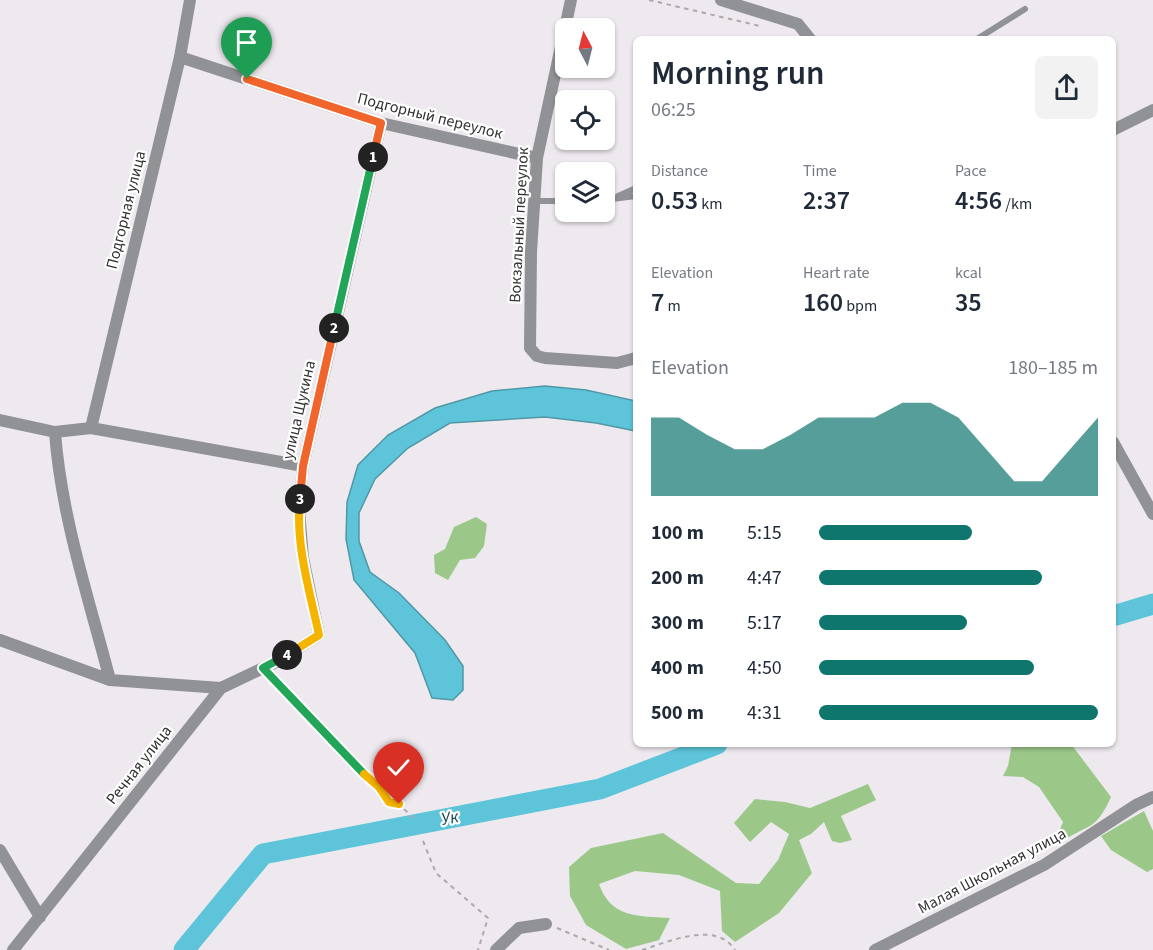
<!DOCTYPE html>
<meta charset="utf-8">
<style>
:root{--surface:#fff;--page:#f2f2f3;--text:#1f2937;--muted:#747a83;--accent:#0f766e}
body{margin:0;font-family:"Source Sans 3",sans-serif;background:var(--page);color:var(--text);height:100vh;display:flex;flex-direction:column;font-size:22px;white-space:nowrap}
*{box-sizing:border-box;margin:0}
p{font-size:20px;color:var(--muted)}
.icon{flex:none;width:33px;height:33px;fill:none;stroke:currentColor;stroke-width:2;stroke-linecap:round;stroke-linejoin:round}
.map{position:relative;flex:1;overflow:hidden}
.panel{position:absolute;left:633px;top:36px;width:483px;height:711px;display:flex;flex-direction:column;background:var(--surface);border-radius:9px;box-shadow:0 2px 4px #0004}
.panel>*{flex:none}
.needle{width:39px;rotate:353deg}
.controls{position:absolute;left:555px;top:18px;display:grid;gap:12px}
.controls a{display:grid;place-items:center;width:60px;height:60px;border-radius:9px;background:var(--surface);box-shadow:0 2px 4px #0004;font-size:30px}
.pin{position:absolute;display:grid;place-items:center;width:51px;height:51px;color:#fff;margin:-62px -26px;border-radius:50% 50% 50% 0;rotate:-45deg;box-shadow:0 0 6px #0007}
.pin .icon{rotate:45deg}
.km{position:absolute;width:30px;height:30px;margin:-15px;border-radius:50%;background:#222;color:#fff;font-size:16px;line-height:30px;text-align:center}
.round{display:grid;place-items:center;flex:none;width:63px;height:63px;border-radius:9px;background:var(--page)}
.head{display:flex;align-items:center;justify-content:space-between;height:102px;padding:0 18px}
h1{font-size:33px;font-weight:600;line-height:45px}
.metrics{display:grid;grid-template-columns:repeat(3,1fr);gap:9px;height:102px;padding:6px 18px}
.metrics div{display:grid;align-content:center}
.metrics b{font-size:26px;font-weight:600}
.metrics small{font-size:16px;font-weight:400}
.metrics p{font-size:16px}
.chart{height:168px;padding:12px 18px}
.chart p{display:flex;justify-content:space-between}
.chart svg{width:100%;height:108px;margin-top:6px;fill:var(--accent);opacity:.7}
ul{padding:0 18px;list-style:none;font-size:20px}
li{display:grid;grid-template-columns:96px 72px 1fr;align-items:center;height:45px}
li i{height:15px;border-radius:8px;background:var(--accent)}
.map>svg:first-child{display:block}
</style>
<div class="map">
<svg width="1153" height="950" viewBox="0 0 1153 950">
<rect width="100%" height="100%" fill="#eee9ee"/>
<path fill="#9bc889" d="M476,517L487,524L484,546L475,558L460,560L448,580L435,573L434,555L445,549L454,527Z
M1012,744H1071L1111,797C1106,808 1099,822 1088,827C1078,832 1072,835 1063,841L1058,834L1063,822L1039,787L1023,777L1003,776L1008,766Z
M868,784L876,800L841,816L852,840L840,843L832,841L824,822L811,834L799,840L812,873L779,913L735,942L722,931L720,891L679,875L635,871L599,884C611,918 637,916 670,918L659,940L626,949L586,925L570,896L569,867L591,848L663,833L736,883L759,884L778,860L789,834L771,822L750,842L734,823L755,799L785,802L810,808Z
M1144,811L1153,831V869L1147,872L1111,850L1101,836Z"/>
<path fill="#5dc4d9" stroke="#5098a7" stroke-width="1.5" d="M545,386L586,390L636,401V431L596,423L545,417L450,423L408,448L375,479L359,513V541L370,572L399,593L445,640L463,666V690L453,700L432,698L415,653L354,580L346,539L347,502L358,465L388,435L435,408L492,391Z"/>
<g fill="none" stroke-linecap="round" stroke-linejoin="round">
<path stroke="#5dc4d9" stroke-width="21" d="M1113,616L1153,604
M184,950L263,854L600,789L717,744"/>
<path stroke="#aca9ac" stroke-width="2" stroke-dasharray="4.5 4.5" stroke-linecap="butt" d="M649,0L760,26
M271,678L362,772L379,787L389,802L399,804L413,818
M423,841L436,873L488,918L478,950
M557,928L609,950
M642,950C668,942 716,920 735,950"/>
<path stroke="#919295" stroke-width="6" d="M977,39L1025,9
M618,196L636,188
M604,200L636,196
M535,201H566"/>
<path stroke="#919295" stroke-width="12" d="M571,0L537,158L531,252L530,348L537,356L545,358L617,363L636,358
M721,0L798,24L810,39
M180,57L381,123L537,158
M1113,130L1153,110
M0,420L55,432L91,428L303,466
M91,428L180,57L190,0
M55,432C61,516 89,599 110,680
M1113,442L1153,514
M0,640L110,680L221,688
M0,850L40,917
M13,950L221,688L278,661L319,635L303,558L299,510L303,466L381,123
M496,950L519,928L546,924
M875,950L1044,865L1136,805L1153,797"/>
</g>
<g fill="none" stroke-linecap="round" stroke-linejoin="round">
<g stroke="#fff" stroke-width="12">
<path id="split-1" d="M247,79L381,123L373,157"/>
</g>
<g stroke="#fff" stroke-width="12">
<path id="split-2" d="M334,328L373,157"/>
</g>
<g stroke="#fff" stroke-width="12">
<path id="split-3" d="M300,499L303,466L334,328"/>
</g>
<g stroke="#fff" stroke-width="12">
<path id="split-4" d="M287,655L319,635C310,592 295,544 300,499"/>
</g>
<g stroke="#fff" stroke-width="12">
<path id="split-5" d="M287,655L263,668L364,774"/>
</g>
<g stroke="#fff" stroke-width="12">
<path id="split-6" d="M364,774L379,787L389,802L399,804"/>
</g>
<use href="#split-1" stroke="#f0652b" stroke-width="8"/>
<use href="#split-2" stroke="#22a559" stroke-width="8"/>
<use href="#split-3" stroke="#f0652b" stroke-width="8"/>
<use href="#split-4" stroke="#f5b400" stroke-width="8"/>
<use href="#split-5" stroke="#22a559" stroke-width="8"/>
<use href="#split-6" stroke="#f5b400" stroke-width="8"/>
</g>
<g text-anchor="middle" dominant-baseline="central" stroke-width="4.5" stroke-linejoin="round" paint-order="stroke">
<g font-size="16" fill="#333233" stroke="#fff">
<text transform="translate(430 116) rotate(14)">Подгорный переулок</text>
<text transform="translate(126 210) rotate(-76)">Подгорная улица</text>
<text transform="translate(519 225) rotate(-87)">Вокзальный переулок</text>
<text transform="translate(299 410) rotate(-77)">улица Щукина</text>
<text transform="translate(139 765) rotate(-52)">Речная улица</text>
<text transform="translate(992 871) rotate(-28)">Малая Школьная улица</text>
</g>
<g font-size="18" font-style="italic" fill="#194750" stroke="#fff">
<text transform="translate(450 818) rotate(-11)">Ук</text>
</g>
</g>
</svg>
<div class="controls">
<a><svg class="needle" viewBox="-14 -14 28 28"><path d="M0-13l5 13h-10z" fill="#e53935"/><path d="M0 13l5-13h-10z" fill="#747a83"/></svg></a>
<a><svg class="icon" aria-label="locate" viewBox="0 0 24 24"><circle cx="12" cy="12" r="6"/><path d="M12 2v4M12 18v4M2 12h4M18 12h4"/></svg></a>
<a><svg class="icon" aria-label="layers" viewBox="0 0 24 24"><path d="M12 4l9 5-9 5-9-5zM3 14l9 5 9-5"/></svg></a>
</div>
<div class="pin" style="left:247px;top:79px;background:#1e9e55"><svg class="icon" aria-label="arrive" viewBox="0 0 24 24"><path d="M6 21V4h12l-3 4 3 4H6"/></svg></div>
<div class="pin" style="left:399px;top:804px;background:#d93025"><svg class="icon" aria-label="check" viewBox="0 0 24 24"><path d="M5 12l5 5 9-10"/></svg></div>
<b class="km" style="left:373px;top:157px">1</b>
<b class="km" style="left:334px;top:328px">2</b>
<b class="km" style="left:300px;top:499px">3</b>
<b class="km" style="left:287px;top:655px">4</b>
<section class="panel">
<div class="head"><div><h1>Morning run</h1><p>06:25</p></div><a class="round"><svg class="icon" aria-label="share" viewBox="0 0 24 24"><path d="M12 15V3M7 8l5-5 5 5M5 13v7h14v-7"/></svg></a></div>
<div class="metrics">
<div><p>Distance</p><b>0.53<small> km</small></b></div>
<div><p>Time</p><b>2:37</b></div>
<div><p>Pace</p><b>4:56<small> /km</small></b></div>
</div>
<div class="metrics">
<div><p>Elevation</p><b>7<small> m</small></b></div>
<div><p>Heart rate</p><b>160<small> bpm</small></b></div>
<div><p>kcal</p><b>35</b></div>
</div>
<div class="chart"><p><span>Elevation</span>180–185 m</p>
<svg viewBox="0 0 160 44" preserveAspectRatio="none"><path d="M0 44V12L10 12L20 19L30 25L40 25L50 19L60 12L70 12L80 12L90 6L100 6L110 12L120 25L130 38L140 38L150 25L160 12V44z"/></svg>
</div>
<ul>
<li><b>100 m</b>5:15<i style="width:55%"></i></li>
<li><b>200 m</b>4:47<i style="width:80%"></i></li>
<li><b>300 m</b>5:17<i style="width:53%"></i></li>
<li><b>400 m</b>4:50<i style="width:77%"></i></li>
<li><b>500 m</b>4:31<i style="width:100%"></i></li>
</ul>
</section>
</div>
